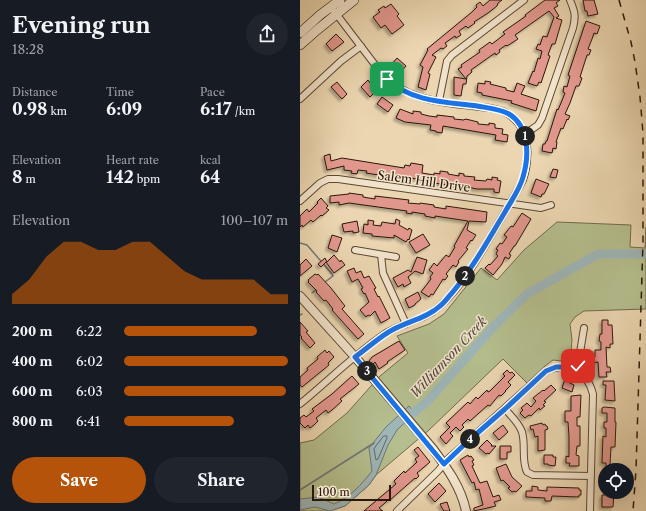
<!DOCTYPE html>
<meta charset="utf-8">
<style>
:root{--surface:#171b24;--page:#20242c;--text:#f1f3f6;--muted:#9ea1a6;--accent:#b45309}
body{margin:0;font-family:"Libre Caslon Text",serif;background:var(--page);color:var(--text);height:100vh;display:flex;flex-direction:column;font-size:15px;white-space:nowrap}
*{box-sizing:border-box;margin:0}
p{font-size:13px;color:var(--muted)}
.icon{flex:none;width:22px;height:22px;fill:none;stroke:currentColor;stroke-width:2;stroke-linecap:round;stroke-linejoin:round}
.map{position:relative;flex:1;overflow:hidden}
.side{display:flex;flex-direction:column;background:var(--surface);width:300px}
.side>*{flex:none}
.controls{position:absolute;left:298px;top:463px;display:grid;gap:8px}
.controls a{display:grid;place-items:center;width:36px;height:36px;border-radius:50%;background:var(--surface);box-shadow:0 4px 16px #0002;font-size:20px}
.scale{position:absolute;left:12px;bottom:10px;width:79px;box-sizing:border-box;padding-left:4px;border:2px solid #2c180b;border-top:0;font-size:11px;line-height:14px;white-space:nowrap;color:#2c180b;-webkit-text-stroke:3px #f2e4cc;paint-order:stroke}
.pin{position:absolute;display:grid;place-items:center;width:34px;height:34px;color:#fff;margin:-17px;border-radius:8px;box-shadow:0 2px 6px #0006}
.km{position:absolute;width:20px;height:20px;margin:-10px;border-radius:50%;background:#222;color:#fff;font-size:11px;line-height:20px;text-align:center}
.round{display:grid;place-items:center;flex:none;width:42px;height:42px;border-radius:21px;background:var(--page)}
.headline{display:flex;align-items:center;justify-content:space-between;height:68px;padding:0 12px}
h1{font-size:22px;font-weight:700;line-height:30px}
.metrics{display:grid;grid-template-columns:repeat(3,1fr);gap:6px;height:68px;padding:4px 12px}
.metrics div{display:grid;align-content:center}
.metrics b{font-size:17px;font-weight:700}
.metrics small{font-size:11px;font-weight:400}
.metrics p{font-size:11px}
.chart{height:112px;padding:8px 12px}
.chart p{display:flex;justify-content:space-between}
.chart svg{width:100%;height:72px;margin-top:4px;fill:var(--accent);opacity:.7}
.cta{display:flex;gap:8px;margin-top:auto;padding:8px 12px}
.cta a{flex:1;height:46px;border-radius:24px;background:var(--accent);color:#fff;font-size:16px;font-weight:700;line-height:46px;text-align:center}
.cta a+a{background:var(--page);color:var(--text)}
ul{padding:0 12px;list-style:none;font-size:13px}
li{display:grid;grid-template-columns:64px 48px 1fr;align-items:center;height:30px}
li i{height:10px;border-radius:5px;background:var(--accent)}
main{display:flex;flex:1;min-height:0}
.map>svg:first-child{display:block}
</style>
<main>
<section class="side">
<div class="headline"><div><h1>Evening run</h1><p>18:28</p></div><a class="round"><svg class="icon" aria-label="share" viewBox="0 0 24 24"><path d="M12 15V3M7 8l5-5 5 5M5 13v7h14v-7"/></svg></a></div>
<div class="metrics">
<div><p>Distance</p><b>0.98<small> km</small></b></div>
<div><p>Time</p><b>6:09</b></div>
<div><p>Pace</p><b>6:17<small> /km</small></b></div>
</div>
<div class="metrics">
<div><p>Elevation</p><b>8<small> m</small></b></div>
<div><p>Heart rate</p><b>142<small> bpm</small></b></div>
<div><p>kcal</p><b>64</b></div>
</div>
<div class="chart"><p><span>Elevation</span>100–107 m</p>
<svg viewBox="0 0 160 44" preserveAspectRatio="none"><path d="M0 44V38L10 29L20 15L30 6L40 6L50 11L60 11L70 6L80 6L90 15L100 24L110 29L120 29L130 29L140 29L150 38L160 38V44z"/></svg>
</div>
<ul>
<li><b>200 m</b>6:22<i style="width:81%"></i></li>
<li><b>400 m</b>6:02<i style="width:100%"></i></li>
<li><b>600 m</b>6:03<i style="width:99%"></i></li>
<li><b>800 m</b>6:41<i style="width:67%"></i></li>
</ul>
<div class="cta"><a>Save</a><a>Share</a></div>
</section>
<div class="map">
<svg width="346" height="511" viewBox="0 0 346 511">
<defs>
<filter id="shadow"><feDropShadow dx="-2.5" dy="2.5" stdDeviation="1" flood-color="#0004"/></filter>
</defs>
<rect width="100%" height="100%" fill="#ebd6b1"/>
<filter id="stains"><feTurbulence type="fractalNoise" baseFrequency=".005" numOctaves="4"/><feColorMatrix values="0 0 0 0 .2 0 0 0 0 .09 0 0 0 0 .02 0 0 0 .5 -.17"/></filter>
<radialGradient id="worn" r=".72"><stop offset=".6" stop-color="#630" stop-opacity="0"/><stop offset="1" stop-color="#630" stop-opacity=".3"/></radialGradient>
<path fill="#b5be8e" stroke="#706b4c" d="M257,222L331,225L330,247L345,248L346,227V309L284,311L275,317L270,324L272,340L270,362L253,360L245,366L227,383L203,359L129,430L76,475L69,485L45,506L29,511H0V443L14,440L47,413L80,376L108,353L97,336L129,324L144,314L181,268L197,280L224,250Z"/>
<path fill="#9eb6b8" stroke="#707773" d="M109,406L115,413L97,430L88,445L76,475L69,485L45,506L30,511L15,507L0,510V499L18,497L34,504C49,498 62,484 72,471L69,448L86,427Z"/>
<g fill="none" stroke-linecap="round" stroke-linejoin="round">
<path stroke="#656762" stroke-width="1" d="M84,436H87V438L78,459L76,460L74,449Z"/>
<path stroke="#707773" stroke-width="1.5" d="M0,243L7,245L32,274L33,276L25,282
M12,293L17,289
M0,315L2,314
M0,490L74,443"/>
<path stroke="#9eb6b8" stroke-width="9" d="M105,419L127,402L194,326L227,294L298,254H346"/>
</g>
<path fill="#e2978d" stroke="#2c180b" filter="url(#shadow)" d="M190,0H202L198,3L197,6L188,13L174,22L175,23L168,28L166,26L159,31L161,35L156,38L155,36L145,43L147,46L143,49L141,48L132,55L136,57L128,73L130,74L126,90L118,87L123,67L120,65L128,50L127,49L172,12L177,7L176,5L180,2L183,6Z
M245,0H260L256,3L258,6L254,8L259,16L256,18L262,20L255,44H252L248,55L250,56L241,83L239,82L237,86L228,83L233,71L234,72L238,58L240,59L242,51L236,49L238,44L240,45L243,36L247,37L254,17L249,11L215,35L218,39L207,46L206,45L199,50L200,52L196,55L195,53L171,70L172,72L167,76L166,84H163L161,96L154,95V77L166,79L158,69L162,67L161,65L180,52L179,50L190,42L192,44L205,34L203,32L226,16L225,15Z
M283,0H294L298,14L288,16L287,11H285Z
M91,4L99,14L97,16L104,25L92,34L85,25L81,28L73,17L80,12L78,10L84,6L85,8Z
M286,21L300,26L297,34L294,33L292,39L288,49L291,50L289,55H287L280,77L282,78L279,86H276L270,103L265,114L270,116L268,120L267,119L263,129L261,128L256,142H257L256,149L253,148L252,153L242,151L243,144H245L246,141H247L257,109L258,110L261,103L265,93L263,92L264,86L267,87L270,76L268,75Z
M36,34L44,42L32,51L26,44Z
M97,58L106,66L99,74L95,71L97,69L92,64Z
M68,80L76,91L70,97L61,87Z
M185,81L191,82L190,84L206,88V90L214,92L217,83L225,86L221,94L239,100L236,111L211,103L212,101L182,95V93L177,92L178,83L185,84Z
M37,82L47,94L42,99L31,87Z
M82,97L93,105L88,112L77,104Z
M100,109L113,114V111L121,112V114L129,116L137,117V115L154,117V119L164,120L165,119L170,120L178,122V124L189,125V123L195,124V128L203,129L202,134L208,135L207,142L195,140L196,135L143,126L142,133L136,132V131L130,130L131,125L105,122L96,118Z
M30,154L31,161L42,158L104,168L105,165L110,166L111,163L123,165L122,173L134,175V173L140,174V171L148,172V174L159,176V173L164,174V176L175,177L174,180L186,181L187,179L192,180V177L198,178L197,180L201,181L199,193L194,192V189H177L158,185V186L133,183V182L111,178V180L66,173L67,171L58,170L57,174L51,173L52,171L44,170V166L27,170L24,156Z
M253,169L258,170L256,178L250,177Z
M236,179L249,184L244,194H242L241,197L231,193Z
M49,193L63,195V197L75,199V196L109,200L108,203L120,204V203L134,205V207L146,209V206L187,212L186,222L169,221L167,230L176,235L172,241L171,240L166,248L168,249L158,261L159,262L156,267L153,265L146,274L148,276L145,280L143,279L133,295L131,294L129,297L121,292L131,279L130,277L133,273L129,270L134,263L137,266L146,255L149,257L155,247L154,246L168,221L135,216V218L125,216V214L112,212V214L106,213L107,211L49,203L39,205V202L30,203V196L49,194Z
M21,198L28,206L26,208L29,210L22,216L21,215L13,222L11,220L3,227L2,225L0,227V216L7,209L9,212L18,203L17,202Z
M222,213L231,219L215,246H214L209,254L211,255L209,259L205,257L202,264L193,275L185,268L189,264L190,265L198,256L196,254L198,250L196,249L200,243L202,244L207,237L204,235L211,226L213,227Z
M96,219L100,221L99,225L108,230L109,228L112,230L109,240L108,239L106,242L94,235V238L72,236V234L63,233L64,224L68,225V220L74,221L73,225L81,226L82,222L95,224Z
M57,221L59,232L53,233V231L44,232L42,224Z
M123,234L130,245L116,253L109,242Z
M32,235L42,238L37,252L28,248Z
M34,255L40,262L41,260L45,265L34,273L26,262L21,267L18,264L25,258L27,262Z
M117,257L127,260L123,274L115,271L108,277L111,283L104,287L103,284L98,287L93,278L108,270L111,272Z
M6,259L12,266L0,276V265Z
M54,268L56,273L61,271L64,278L69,276L76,288L74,289L78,297L79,296L90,318L81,323L75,311L70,316L68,315L66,317L60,310L69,302L65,293L64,294L61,289L63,288L58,279L52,282L47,271Z
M15,274L17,275L18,274L31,288L45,306L42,309L64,334L58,339L32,310L33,309L26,300L24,301L16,292L17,291L8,282L9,281L8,280Z
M118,292L121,299L115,304V305L109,308L105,299Z
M302,320H308V325H312L313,344H310V348L306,347L307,367H310L311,372H306L307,377H299L298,362L291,363V357H295V350H301V342L299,341L300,334H302Z
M0,322L8,331L6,332L15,343L10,348L1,338L2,337L0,335Z
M99,341L105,350L87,362L88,363L79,369L75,362L72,365L69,361L72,357Z
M25,350L27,353L29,351L34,357L28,363L29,365L2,387L0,385V377L8,370L7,368L18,359L17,357Z
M207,370L210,373L212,372L215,375L208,382L211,385L205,391H206L201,396L199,395L190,406L188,405L170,421L168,419L162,425L164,427L160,431L156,427L150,433L153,436L146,444L140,437L150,427L146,423L168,402L170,404L176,397L178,399L187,390L188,392L190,391L205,376L203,374Z
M52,376L59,384L40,399L42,401L32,410L28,413L26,410L16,418L18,421L14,425L10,428L8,425L5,428L0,423V418L4,415L6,417L14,411L12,409L32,394Z
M265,379L269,380L268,382L274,385L272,392L262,388Z
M303,381H314L315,401L305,400L306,385H303Z
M251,385L256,390L244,401L246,402L243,405L245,406L240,410L239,408L231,416L229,415L225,418L220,413L223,410L221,408L227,403L231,407L236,401L233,398L243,390L244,391Z
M281,395L280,417H277V426H280V446H277L276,455L279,456V466H269L270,463H266V456L269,457V436L268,422H265V411H271V396Z
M304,407L315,408V422H316L315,447H311L310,465H313V470H306V463H302L303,436L306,437V428H304V422H307V413H302V408Z
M242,423L243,425L245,424L246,426H247L248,429L245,430V450L238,451V436L235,437L233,429L231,430L230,426Z
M203,425L208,432L199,440L193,433Z
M187,440L192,445L191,446H196L189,454L188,453L186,454L179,448Z
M200,446H211V452H207V459H200Z
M118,447L130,462L117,473L119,476L116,479L115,478L89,501L88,500L85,503L79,508L83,511H64L96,484L94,481L104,471L105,473L115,464L117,462L115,459L119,456L114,450Z
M168,455L169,457L171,456L174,460L172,461L174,465L172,466L180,483L187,481L193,497L199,495L201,500L194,502L196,506L174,511V508L183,505L179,489L176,490L174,482L172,483L160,460Z
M244,455H253V457H256L255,466L248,465V464H244Z
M206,464L212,477L222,486L216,492L214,491L212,492L208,488L210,487L203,480L201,481L196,468Z
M139,483L146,491L135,502L128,494Z
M232,486L238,487V490L247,491V487L279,488V490H281V495H279V497L252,496L251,501H245V498L226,497V491H232Z
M305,493H314L313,507H302V495H305Z
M147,502L150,511H144L142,508L140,504Z"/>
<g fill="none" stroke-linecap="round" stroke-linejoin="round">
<g stroke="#5c4834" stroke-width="8">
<path id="minor" d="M0,99L41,61L61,46
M139,101L147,61L152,55L224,0
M225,134L238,125L242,118L273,28C276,16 275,12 270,0
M0,201L20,183L28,179H38L241,208L251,205
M55,250L96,257
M81,255L83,273L106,324
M277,371L284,328
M0,404C28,381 56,353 86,333C104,322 125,320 140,306C164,285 183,249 199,222C207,208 216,194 223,180C225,174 227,165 227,159C229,143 224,126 211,116C203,109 190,108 179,107C143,102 109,102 82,74L34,11
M205,409C211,416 219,423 222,432C226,445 221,460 227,472L233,475L291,476
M97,511L138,471L149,458L166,443L246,371C268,361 287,371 293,394L290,511"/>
</g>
<g stroke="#5c4834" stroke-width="10">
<path id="tertiary" d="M0,296L55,357L133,449C147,468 161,487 166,511"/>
</g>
<g stroke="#2c180b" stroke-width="10">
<path id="secondary" d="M0,33L20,15L40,0
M0,45L17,30L54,0"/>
</g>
<use href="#minor" stroke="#f2e4cc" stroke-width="6"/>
<use href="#tertiary" stroke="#f2e4cc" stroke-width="8"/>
<use href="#secondary" stroke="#f2e4cc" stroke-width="9"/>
<path stroke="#2c180b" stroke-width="1.5" stroke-dasharray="7 7" stroke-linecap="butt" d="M319,0L331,42L335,62L340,97L343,133V241L336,470L333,511"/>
</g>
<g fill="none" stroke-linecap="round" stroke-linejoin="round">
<g stroke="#fff" stroke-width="8">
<path id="route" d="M87,79C111,102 146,102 177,106C188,108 200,109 209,114C230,127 229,157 223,177C220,189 211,201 205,212C188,240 173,268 152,293C148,297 145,302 140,306C127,318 109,321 94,329C80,336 68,348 55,357L144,464L166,443L205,409L246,371L256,367H262L276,371L278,366"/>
</g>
<use href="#route" stroke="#1a73e8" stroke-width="5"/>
</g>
<g text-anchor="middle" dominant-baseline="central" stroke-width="3" stroke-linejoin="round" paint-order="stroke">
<g font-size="12" fill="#2c180b" stroke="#f2e4cc">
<text transform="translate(124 181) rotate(8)">Salem Hill Drive</text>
</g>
<g font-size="13" font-style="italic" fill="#4e473f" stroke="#f2e4cc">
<text transform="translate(148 357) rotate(-47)">Williamson Creek</text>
</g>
</g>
<rect width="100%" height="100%" filter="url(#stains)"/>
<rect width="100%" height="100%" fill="url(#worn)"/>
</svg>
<div class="controls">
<a><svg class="icon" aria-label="locate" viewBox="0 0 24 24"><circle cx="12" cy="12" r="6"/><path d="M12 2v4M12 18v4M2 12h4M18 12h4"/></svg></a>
</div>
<div class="scale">100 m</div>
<div class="pin" style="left:87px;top:79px;background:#1e9e55"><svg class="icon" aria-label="arrive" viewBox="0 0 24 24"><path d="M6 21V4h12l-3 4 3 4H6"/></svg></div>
<div class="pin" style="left:278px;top:366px;background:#d93025"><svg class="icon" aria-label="check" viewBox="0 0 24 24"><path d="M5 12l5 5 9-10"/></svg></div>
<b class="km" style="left:225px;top:136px">1</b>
<b class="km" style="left:165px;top:276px">2</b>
<b class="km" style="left:67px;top:371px">3</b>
<b class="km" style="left:170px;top:439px">4</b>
</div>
</main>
